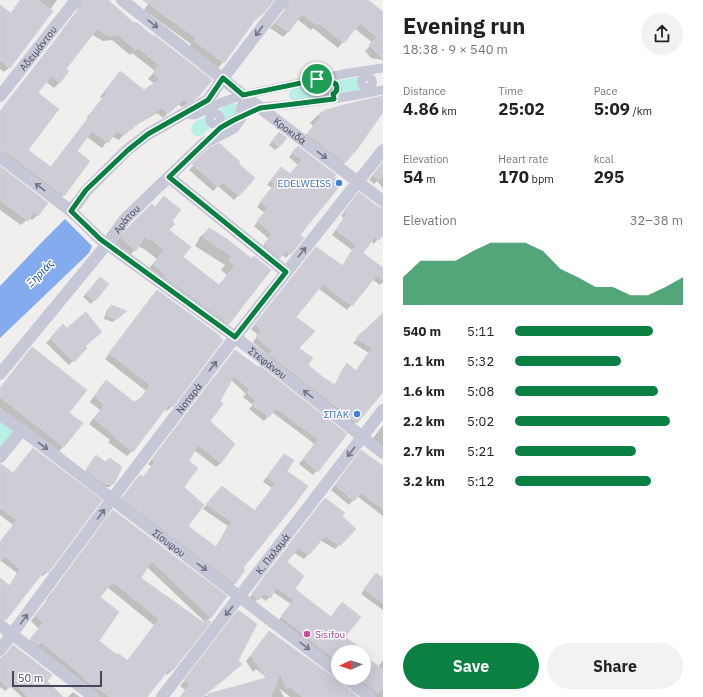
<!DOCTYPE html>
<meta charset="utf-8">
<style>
:root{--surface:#fff;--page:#f2f2f2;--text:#222;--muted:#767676;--accent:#0b8043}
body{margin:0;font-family:"IBM Plex Sans",sans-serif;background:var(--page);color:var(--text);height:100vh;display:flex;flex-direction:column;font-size:15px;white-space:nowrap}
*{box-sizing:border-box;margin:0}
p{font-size:13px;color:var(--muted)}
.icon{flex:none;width:22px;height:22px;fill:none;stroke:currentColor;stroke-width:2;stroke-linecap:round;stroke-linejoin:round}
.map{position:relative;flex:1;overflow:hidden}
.details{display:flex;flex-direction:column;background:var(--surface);width:320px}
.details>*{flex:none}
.needle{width:26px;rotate:267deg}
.tools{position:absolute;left:331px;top:645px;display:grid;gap:8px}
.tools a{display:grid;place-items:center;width:40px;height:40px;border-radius:50%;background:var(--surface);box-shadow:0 4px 16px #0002;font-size:20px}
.scale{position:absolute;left:12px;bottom:10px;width:90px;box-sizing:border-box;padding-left:4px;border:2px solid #45475c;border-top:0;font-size:11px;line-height:14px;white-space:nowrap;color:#45475c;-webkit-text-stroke:3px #fff;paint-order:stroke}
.pin{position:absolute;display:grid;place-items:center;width:34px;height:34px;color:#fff;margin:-17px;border:2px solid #fff;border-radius:50%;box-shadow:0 1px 4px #0007}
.round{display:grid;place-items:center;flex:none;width:42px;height:42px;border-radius:21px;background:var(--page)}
.head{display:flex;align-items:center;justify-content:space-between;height:68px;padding:0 20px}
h1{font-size:22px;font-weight:700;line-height:30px}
.figures{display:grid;grid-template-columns:repeat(3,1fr);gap:6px;height:68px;padding:4px 20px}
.figures div{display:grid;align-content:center}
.figures b{font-size:17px;font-weight:700}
.figures small{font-size:11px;font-weight:400}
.figures p{font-size:11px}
.chart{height:112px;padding:8px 20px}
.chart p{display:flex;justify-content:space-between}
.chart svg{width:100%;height:72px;margin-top:4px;fill:var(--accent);opacity:.7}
.button{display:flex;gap:8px;margin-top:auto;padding:8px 20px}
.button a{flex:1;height:46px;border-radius:24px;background:var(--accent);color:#fff;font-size:16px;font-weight:700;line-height:46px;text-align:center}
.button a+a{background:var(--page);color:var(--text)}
ul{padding:0 20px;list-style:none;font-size:13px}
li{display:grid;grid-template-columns:64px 48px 1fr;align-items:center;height:30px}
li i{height:10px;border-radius:5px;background:var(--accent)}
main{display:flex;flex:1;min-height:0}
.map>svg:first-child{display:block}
</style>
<main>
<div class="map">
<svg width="383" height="697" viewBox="0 0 383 697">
<rect width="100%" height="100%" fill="#f0efed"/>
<path fill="#b9f0e6" d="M358,77V83L360,90L339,93C340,89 340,85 337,81Z
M323,84L321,88L322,93L325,95L296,101L292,100L289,97V93C294,85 314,85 323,84Z
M232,103L236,104L239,108V111L231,119L224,120C224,116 222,113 219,110L224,106Z
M205,117V122L210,128C207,130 203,135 200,136C194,138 189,131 192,126C194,121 201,119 205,117Z
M0,417L13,428L14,434L0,450Z"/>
<path fill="#85abef" d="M65,219L92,246L89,253L0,338V286L42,242Z"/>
<path fill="#0003" fill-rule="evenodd" d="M20,0H57L10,67L4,72L0,69V6L10,14Z
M83,0H105L199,96L193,101L182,107L178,104L163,118L157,113L136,125L131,130L127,131L119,140L111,136L102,148L87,137L76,152L89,162L63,195L58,201L0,157V112L62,31V30L77,11L78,6ZM91,34L103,41L112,40L130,55L132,53L155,71L148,79L155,84L144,92L115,78L100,97L103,99L87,117L88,118L50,168L27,150L36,93L45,81L54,88L59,83L68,72L64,69Z
M143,0H272L262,14L256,19L255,18L223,62L218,68L189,47L191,44L144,10L148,4Z
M283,0H366L383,13V60L371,58L365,51L373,43L354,28L338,48L313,28L311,30L297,19L288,32L283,37L270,28L284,11L285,8V2Z
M383,97V111L345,162L336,171L300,143L313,126L310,123L318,115L326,111Z
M276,136L279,147L275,150L269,145Z
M209,150L238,164L254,178L234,200L218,186L213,191L189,170Z
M294,151L333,177L299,235L303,238L286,258L282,255L276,261L261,249L269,239L254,226L265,213L257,207L272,188L267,185L277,172L290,175L298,165L289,157Z
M383,162V188L377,181L374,184L369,180Z
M0,168L38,215L32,220L29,218L21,225L0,210Z
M164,197L171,221L168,231L182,257L218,286L227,275L221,270L225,265L195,246L200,237L209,229L252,260L229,323L220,331L145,273L157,259L144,249L137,246L135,250L127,258L113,246L122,234L152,205L154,208Z
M355,198L383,210V235L382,234L374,244L371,241L361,253L383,269V282L380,285L372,279L347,310L318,288L295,317L298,348L306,365L334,386L343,368L347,364L355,372L369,353L353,343L357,339L383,322V390L352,427L266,359L269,356L253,342L258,335L251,329L312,252L342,266L352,250L332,235L344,218L341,216Z
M97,281L108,284L91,304L83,297Z
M152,296L172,406L167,411L164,409L132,451L127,456L108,442L110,440L89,424L100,410L90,402L101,386L106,381L134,403L139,400L146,391L105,359Z
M111,306L122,314L113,322L104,319L107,310Z
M63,326L86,348L69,365L46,343Z
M32,348L68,413L81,424L63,447L57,453L0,408V388L26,354Z
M235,351L346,435L313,475L299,464L314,445L312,442L272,412L264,421L249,409L253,405L243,397L246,394L231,380L209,422L221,463L216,467L194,450L188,462L183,487L187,526L215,548L228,526L203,509L218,491L254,511L272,488L263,482L280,459L284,455L285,471L235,583L231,588L119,502L136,480L140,476L143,478L152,467L148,464L231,355Z
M383,425V447L373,438Z
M357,456L383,467V516L357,496L349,505L331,490Z
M93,460L113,483L110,487H101L84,474Z
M0,466L47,572L43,576L41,575L1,624L0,623V579L9,586L17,573L0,560V542L13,525L0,515Z
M325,499L341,516L355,529L335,549L320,540L304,559L293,552L285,563L294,589L330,618L338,608L344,637L352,647L358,652H338V669L278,621L291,604L273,592L270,597L266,601L260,597L254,603L249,599L259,584L288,548L287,547L321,504Z
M114,511L211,617L208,620L209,622L172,670L167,675L165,673L146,697H97L26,645L39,629L31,621L47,601L46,600L108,516ZM147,567L205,622L204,624L140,579ZM107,587L154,625L127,661L117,656L97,641L99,597Z
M372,579H383V610L361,594Z
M233,617L237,661L240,664L230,675L202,697L268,679L256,669L253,672L246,661L264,638L356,697H290L279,688L284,697H180L185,690L180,686Z
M364,657L378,667L383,660V697H375L348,678H364Z
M0,660L46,681L62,697H22L10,686L5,691L1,687L0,688Z
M73,692L80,697H68Z"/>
<path fill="#cecdd6" stroke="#d2d1d9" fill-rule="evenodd" d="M21,0H38L53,11L10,68L0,60V5L11,13Z
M83,0H108L134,23L136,22L153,36L154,35L212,80L199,96L188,103L184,99L168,114L162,108L142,120L137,125L132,127L125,135L117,131L108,143L92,131L77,151L90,161L64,196L5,151L0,150V111L67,25H66L82,5ZM97,29L109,36L118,35L136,50L138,48L159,65L153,73L160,79L144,90L120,71L105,91L107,93L92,111L93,112L51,167L28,150L59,109L38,93L51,76L60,83L69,71L66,69Z
M143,0H274L263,14L260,13L224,63L194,41L196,38Z
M290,0H368L383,12V59L369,45L377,37L360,23L344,43L318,23L317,25L302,14L289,32L275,23L289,5Z
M383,96V112L358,148L345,163L307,134L321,117L318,115L325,110L360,101Z
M279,132L287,138L279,147L272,141Z
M219,143L240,162L239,164L255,178L239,196L223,182L218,187L192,164L208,149Z
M298,146L336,175L334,177L342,183L300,235L304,238L291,254L286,251L280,258L264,244L272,234L257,221L268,208L260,202L275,184L271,180L281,167L290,174L302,160L292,152Z
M383,162V176L379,180L373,175Z
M0,166L48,203L38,216L34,212L28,221L0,200Z
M359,192L378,207L383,208V235L379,240L375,237L363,253L383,268V280L377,275L352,306L323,284L296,317L315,331L299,348L313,358L308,365L324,378L335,385L347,363L356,371L372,348L356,338L383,313V392L357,423L269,354L272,351L256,337L261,331L255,324L316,247L343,266L356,245L336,230L347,213L344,211Z
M164,196L181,210L172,221L175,224L169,230L191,247L183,257L219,285L235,266L229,261L232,256L203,237L209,228L227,239L252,259L254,256L271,270L229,324L165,277L163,272L153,264L164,250L153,241L144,237L136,251L121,238L131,224L152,204L155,207Z
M100,277L109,284L95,301L86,294Z
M157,290L220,336L219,337L223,340L173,407L169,404L133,452L113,436L114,435L94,419L104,405L95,396L106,380L134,402L141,398L150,385L109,353Z
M111,305L127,311L117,319L107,316Z
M86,312L102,332L85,346L87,348L74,362L50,338L63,324L67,328Z
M32,347L87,390L69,413L83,423L64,447L0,397V389Z
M235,350L258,367L260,366L347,434L318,472L303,459L318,440L316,438L276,408L269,417L252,405L256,400L247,393L249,389L234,376L220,401L223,404L210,421L235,444L221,463L198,445L189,461L198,468L184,487L204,505L188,526L216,547L232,522L206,504L222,486L255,511L275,484L267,477L284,454L294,460L287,471L308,486L294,505L243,568L245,570L235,584L122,498L140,475L143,477L155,462L152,459Z
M33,448L102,500L48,573L45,570L6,620L0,618V578L10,586L20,569L5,556L0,562V542L17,520L0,508V464H1L13,473Z
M361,450L383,466V509L361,493L354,501L335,485Z
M96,455L105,462L110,458L122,467L114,484H105L86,470Z
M325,498L345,513L342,516L356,529L340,546L325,536L309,555L298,548L287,562L304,576L295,589L331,617L342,602L361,617L345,637L356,645L350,652H338V662L281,616L294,600L276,587L271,598L264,593L259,600L252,594L263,578L291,543H290Z
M113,510L227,596L211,618L152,561L141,578L204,623L207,619L211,622L173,670L170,668L147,697H110L84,679L85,678L41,642L39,645L30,639L43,623L35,615L52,595L51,594ZM113,582L159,619L128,661L118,653L117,655L99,641L119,612L100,597Z
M376,573L383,578V603L364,589Z
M238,610L257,624L238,661L242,664L236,669L202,697H181L190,684L184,680Z
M269,631L340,682L357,696V697H303L290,687L287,689L280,674L271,697H208V694L266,678L251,655Z
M13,645L52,675L47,681L63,697H28L14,683L9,688L0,680V658L6,654Z
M364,655L383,670V687L378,693L358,678H364Z"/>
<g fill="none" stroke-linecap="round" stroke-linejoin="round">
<path stroke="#c6c8d8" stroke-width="9" d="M361.5 82a5.5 5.5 0 1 1 11 0a5.5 5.5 0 1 1-11 0Z
M326.5 88a5.5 5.5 0 1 1 11 0a5.5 5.5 0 1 1-11 0Z
M209.5 119a5.5 5.5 0 1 1 11 0a5.5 5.5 0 1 1-11 0Z
M184,114L195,115L222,102L243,95L348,73L383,68
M212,136C225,124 242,114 259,108C269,105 285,106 295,104C325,101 354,96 383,90"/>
<g stroke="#c6c8d8" stroke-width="12">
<path id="s1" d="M122,0L243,95L383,201"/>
<path id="s2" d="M0,96L76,0"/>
<path id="s3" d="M0,157L71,211L100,239L235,337L383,453"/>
<path d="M169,177L286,272"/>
<path d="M71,211L87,190L127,150L148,134L208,100L223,78L283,0"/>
<path id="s4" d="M0,374L107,244L125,219L204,143L233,128L241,117L242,108L246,97"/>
<path id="s5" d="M0,415L22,430L112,499L338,672"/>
<path d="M0,457L22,430"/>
<path d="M0,625L94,697"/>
<path id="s6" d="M0,650L112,499L235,337L383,150"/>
<path d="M346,678L370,697"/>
<path id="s7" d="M162,697L383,410"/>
</g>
</g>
<defs><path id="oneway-shaft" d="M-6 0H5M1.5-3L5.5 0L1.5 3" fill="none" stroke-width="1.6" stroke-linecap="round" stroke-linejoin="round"/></defs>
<g stroke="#727487">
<use href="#oneway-shaft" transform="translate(153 24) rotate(38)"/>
<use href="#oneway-shaft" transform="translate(259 31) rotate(127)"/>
<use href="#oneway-shaft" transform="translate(322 155) rotate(37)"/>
<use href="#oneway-shaft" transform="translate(40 187) rotate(-143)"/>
<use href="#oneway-shaft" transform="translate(302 252) rotate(-52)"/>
<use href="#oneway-shaft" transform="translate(213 366) rotate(-53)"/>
<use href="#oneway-shaft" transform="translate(308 394) rotate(-142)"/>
<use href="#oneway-shaft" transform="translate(43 446) rotate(37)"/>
<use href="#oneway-shaft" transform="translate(351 452) rotate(128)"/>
<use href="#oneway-shaft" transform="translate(101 514) rotate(-54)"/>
<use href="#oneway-shaft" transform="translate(202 567) rotate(37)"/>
<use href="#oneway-shaft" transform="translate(229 611) rotate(128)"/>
<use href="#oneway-shaft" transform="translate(24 619) rotate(-54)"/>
<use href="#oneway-shaft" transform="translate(305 646) rotate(38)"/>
</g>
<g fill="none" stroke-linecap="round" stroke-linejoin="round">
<g stroke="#fff" stroke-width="8">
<path id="route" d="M330,77L332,82L336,84C338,89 337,92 333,94L334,99L294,104L260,108L234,120L220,128L169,177L286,272L235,337L100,239L71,211L86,190L128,150L148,134L208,100L223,78L243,95Z"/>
</g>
<use href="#route" stroke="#0b8043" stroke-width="5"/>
</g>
<g fill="#3f7fe0" stroke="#fff" stroke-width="1.5">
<circle cx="339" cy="183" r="4"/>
<circle cx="357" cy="414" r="4"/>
</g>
<circle fill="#d1479c" stroke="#fff" stroke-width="1.5" cx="307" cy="634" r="4"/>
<g text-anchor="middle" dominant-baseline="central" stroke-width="3" stroke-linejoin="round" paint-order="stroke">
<g font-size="10" fill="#45475c" stroke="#fff">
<text stroke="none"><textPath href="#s2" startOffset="61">Αδειμάντου</textPath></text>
<text stroke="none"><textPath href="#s1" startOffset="213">Κροκιδά</textPath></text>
<text stroke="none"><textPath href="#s4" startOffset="200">Αράτου</textPath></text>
<text stroke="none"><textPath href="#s3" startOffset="338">Στεφάνου</textPath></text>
<text stroke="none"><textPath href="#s6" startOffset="315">Νοταρά</textPath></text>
<text stroke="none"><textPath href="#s5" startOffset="212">Σίσυφου</textPath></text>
<text stroke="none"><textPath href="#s7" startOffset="181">Κ. Παλαμά</textPath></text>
</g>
<g font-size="10" fill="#366cbe" stroke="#fff" text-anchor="end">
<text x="331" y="183">EDELWEISS</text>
<text x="349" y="414">ΣΠΑΚ</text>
</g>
<g font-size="10" fill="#b23c85" stroke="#fff" text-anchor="start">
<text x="315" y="634">Sisifou</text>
</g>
<g font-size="11" font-style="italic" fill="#0742ac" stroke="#fff">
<text transform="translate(40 273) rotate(-45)">Ξηριάς</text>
</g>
</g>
</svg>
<div class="tools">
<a><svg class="needle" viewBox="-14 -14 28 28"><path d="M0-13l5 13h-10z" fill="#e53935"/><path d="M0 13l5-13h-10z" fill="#767676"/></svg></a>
</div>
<div class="scale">50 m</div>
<div class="pin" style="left:317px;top:79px;background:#1e9e55"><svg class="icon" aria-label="arrive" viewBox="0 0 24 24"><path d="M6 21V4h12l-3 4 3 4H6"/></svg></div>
</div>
<section class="details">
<div class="head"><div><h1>Evening run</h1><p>18:38 · 9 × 540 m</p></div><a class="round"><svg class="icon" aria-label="share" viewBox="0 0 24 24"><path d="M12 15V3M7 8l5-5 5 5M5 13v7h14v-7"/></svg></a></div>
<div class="figures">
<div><p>Distance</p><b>4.86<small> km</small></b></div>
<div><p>Time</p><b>25:02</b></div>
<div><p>Pace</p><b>5:09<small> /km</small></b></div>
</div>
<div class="figures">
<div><p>Elevation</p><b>54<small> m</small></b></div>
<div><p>Heart rate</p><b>170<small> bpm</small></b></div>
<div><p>kcal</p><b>295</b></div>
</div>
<div class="chart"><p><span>Elevation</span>32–38 m</p>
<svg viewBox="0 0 160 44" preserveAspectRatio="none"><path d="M0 44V27L10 17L20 17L30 17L40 11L50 6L60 6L70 6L80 11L90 22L100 27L110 33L120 33L130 38L140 38L150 33L160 27V44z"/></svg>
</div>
<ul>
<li><b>540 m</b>5:11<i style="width:82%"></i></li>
<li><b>1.1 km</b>5:32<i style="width:63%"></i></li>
<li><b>1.6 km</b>5:08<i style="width:85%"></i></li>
<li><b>2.2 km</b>5:02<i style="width:92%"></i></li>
<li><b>2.7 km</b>5:21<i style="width:72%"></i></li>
<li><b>3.2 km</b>5:12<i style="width:81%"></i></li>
</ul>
<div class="button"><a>Save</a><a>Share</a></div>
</section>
</main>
